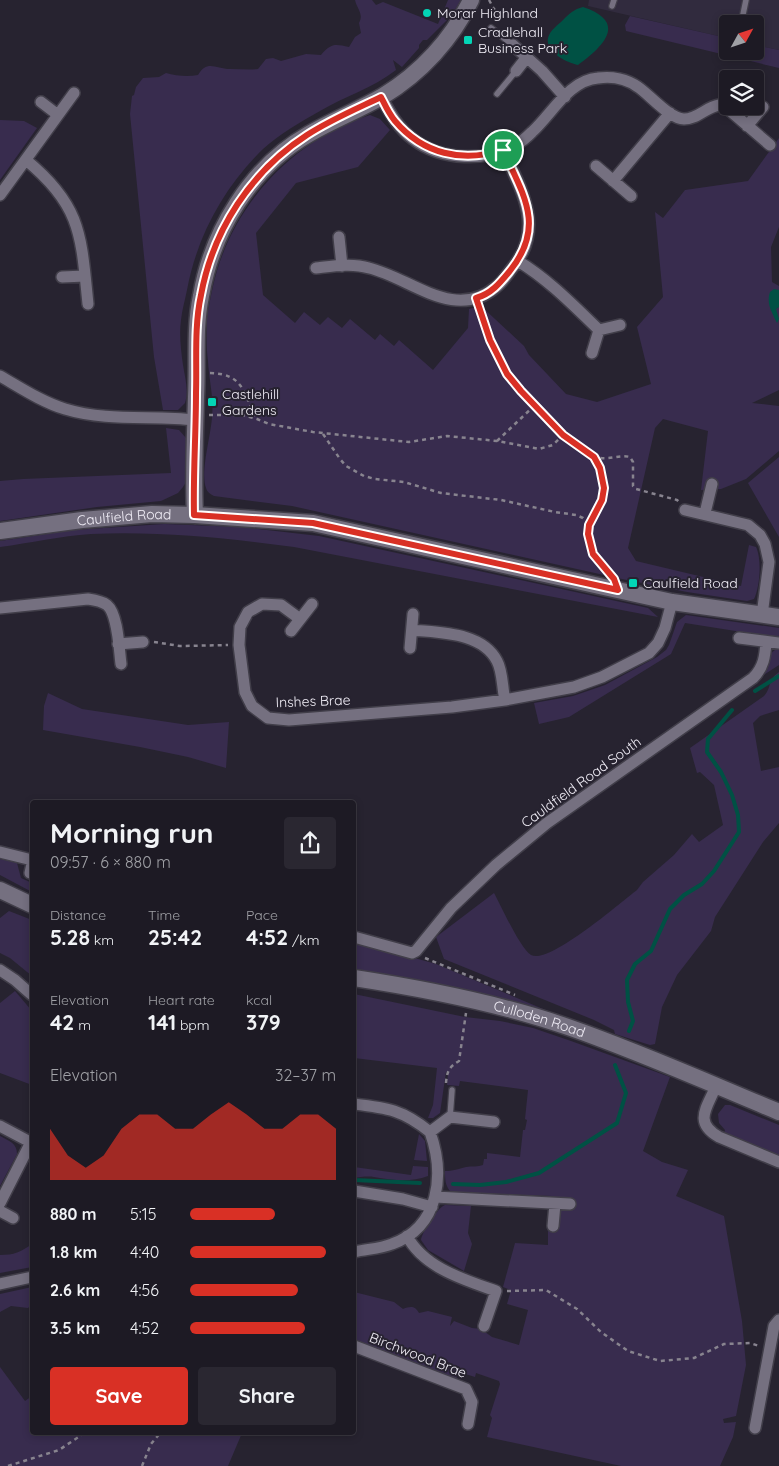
<!DOCTYPE html>
<meta charset="utf-8">
<style>
:root{--surface:#1d1a24;--page:#2a2731;--text:#f1f3f6;--muted:#a0a1a6;--line:#3b3841;--accent:#d93025}
body{margin:0;font-family:Quicksand,sans-serif;background:var(--page);color:var(--text);height:100vh;display:flex;flex-direction:column;font-size:19px;white-space:nowrap}
*{box-sizing:border-box;margin:0}
p{font-size:16px;color:var(--muted)}
.icon{flex:none;width:28px;height:28px;fill:none;stroke:currentColor;stroke-width:2;stroke-linecap:round;stroke-linejoin:round}
.map{position:relative;flex:1;overflow:hidden}
.drawer{position:absolute;left:30px;top:800px;width:326px;height:635px;display:flex;flex-direction:column;background:var(--surface);border-radius:5px;box-shadow:0 2px 8px #0003,0 0 0 1px var(--line)}
.drawer>*{flex:none}
.needle{width:32px;rotate:50deg}
.buttons{position:absolute;left:719px;top:15px;display:grid;gap:10px}
.buttons a{display:grid;place-items:center;width:45px;height:45px;border-radius:5px;background:var(--surface);box-shadow:0 2px 8px #0003,0 0 0 1px var(--line);font-size:25px}
.pin{position:absolute;display:grid;place-items:center;width:42px;height:42px;color:#fff;margin:-21px;border:2px solid #fff;border-radius:50%;box-shadow:0 1px 5px #0007}
.round{display:grid;place-items:center;flex:none;width:52px;height:52px;border-radius:5px;background:var(--page)}
.headline{display:flex;align-items:center;justify-content:space-between;height:85px;padding:0 20px}
h1{font-size:28px;font-weight:800;line-height:38px}
.figures{display:grid;grid-template-columns:repeat(3,1fr);gap:8px;height:85px;padding:5px 20px}
.figures div{display:grid;align-content:center}
.figures b{font-size:21px;font-weight:800}
.figures small{font-size:14px;font-weight:400}
.figures p{font-size:14px}
.chart{height:140px;padding:10px 20px}
.chart p{display:flex;justify-content:space-between}
.chart svg{width:100%;height:90px;margin-top:5px;fill:var(--accent);opacity:.7}
.primary-button{display:flex;gap:10px;margin-top:auto;padding:10px 20px}
.primary-button a{flex:1;height:58px;border-radius:5px;background:var(--accent);color:#fff;font-size:20px;font-weight:800;line-height:58px;text-align:center}
.primary-button a+a{background:var(--page);color:var(--text)}
ul{padding:0 20px;list-style:none;font-size:16px}
li{display:grid;grid-template-columns:80px 60px 1fr;align-items:center;height:38px}
li i{height:12px;border-radius:6px;background:var(--accent)}
.map>svg:first-child{display:block}
</style>
<div class="map">
<svg width="779" height="1466" viewBox="0 0 779 1466">
<rect width="100%" height="100%" fill="#272330"/>
<path fill="#312b3e" d="M589,0H779V50L755,45V24H728L727,38L588,6Z"/>
<path fill="#382c4e" d="M355,0H372L376,5L383,2L438,24L448,0H461L451,16L427,40H423L419,45V48L402,67L393,60L396,70C373,88 345,96 320,111C300,122 280,134 263,149C224,187 197,236 187,290C185,300 182,310 181,320C179,334 181,351 183,365C185,378 189,390 185,403L178,410H163L154,357L130,114L132,96L134,95L136,87L143,78L159,77L166,73C176,76 188,77 198,75C207,59 216,69 230,69C239,69 249,70 258,69L266,59L273,58L281,61L306,54L321,55C331,43 335,44 349,47L355,37L361,33L359,23C364,14 357,9 355,0Z
M630,16L727,38L728,51H755V45L779,50V68L626,31L625,25Z
M370,115L380,119L390,130L358,167L296,183L256,233L263,295L295,323L304,312L320,325L328,317L342,328L350,319L375,340L380,334L394,346L399,340L433,370L468,328L469,309L481,306L524,346L529,355L566,394L597,402L651,384L637,327L663,297L655,212L663,218L685,190L748,181L779,138V227L771,247L772,282L779,286V390L752,403L779,406V451L746,479L721,489L701,490L708,431L663,419L655,428L628,548L636,561L741,586L749,545L756,547C762,559 760,587 754,599L747,601L687,592L622,579L292,506L214,496C210,494 207,492 206,488C200,472 211,435 212,417C214,398 209,380 208,361C206,347 207,333 207,319C208,308 211,296 213,286C231,206 292,140 370,115Z
M0,120L24,121L37,128L0,180Z
M166,428L179,430L186,438V482L183,487L178,493L161,501L97,507L0,521V481L23,479L171,473Z
M779,457V537L748,483Z
M164,524L240,527L319,536L648,608L658,617L294,547C227,538 159,531 91,534C61,536 30,543 0,547V541L74,530Z
M686,615L779,628V638L685,623L671,654L569,717L539,724L534,703L573,696L605,685L657,657L666,650L669,645L677,622Z
M779,647V665L762,676L771,653Z
M779,672V710L760,716L753,723L761,771L779,767V823L763,842L715,917L711,931L677,975L662,1007L655,1044L650,1045L615,1034L614,1030L594,1020L444,959L436,937L494,893C501,906 520,948 531,955C549,965 621,902 637,890L643,882L674,855L692,834L699,842L723,825L714,785L700,772L697,773L690,748L764,696C773,686 766,681 779,672Z
M48,693L82,709L188,725L229,722L226,768L188,757L140,747L43,730L44,706Z
M0,859L17,863L21,878L32,883V892L0,875Z
M9,911L32,920V976L10,958L0,953V918Z
M354,941L436,964L555,1014L446,986L354,969Z
M15,991L32,1011V1085L0,1073V1003Z
M354,994L465,1017L500,1021L533,1028L571,1041L670,1077L643,1151L662,1162L688,1170L676,1196L724,1216L742,1321L746,1365L736,1416L723,1419L724,1423L736,1422L733,1437L720,1466H621L487,1437L492,1418L490,1415L500,1384L499,1381L476,1373L475,1377L459,1372L456,1379L354,1340V1292L394,1302L403,1309C411,1306 415,1306 419,1313L428,1311L452,1317L450,1326L454,1321L472,1328L481,1329L492,1337L519,1345L528,1310L507,1304L511,1290L503,1287L515,1243L548,1245V1227L562,1208L556,1198L551,1196L451,1192C445,1186 445,1179 445,1171C453,1171 458,1169 466,1167C472,1166 478,1167 483,1165L484,1159H487V1153L520,1157L523,1130H525L527,1120L525,1119L528,1090L460,1081L459,1086L447,1085L448,1073L446,1072L440,1113L433,1118H428L433,1105L437,1068L354,1058Z
M725,1105H730L779,1125V1156L724,1134L725,1130L719,1123L718,1114Z
M419,1134L425,1141L427,1161L414,1160Z
M0,1136C9,1141 17,1143 17,1154L0,1186Z
M413,1166L428,1167V1176C410,1183 392,1180 374,1177C368,1176 360,1177 354,1178V1167L411,1175Z
M445,1205L471,1206L468,1233L472,1244L464,1271L428,1250L421,1240C422,1232 438,1207 445,1205Z
M32,1244V1267L0,1273V1255C14,1255 21,1252 32,1244Z
M32,1287V1304L28,1308L11,1306L0,1312V1294Z
M0,1367L25,1401L32,1396V1432L242,1433L228,1466H0Z"/>
<path fill="#005144" d="M583,7C628,22 604,46 578,65C567,63 545,52 548,38C550,30 558,25 563,20C569,14 574,9 583,7Z
M774,289L779,290V307L776,309L779,319L777,323C772,312 766,304 770,292Z"/>
<g fill="none" stroke-linecap="round" stroke-linejoin="round">
<path stroke="#005144" stroke-width="4" d="M755,691L779,676
M629,1031L633,1021L628,1002L627,980L635,964L651,951L670,909L684,895L702,884L714,871L739,832L738,815L732,795L721,772L707,752L708,739L732,710
M354,1180L420,1183
M453,1184L480,1185L506,1182L539,1173L617,1123L626,1093L615,1065"/>
<g stroke="#413e49" stroke-width="8">
<path id="lane" d="M612,6L614,0
M741,24L746,0
M491,28L513,45
M497,94L516,71
M450,1117L452,1090"/>
</g>
<g stroke="#413e49" stroke-width="14">
<path id="street" d="M513,45L542,71L565,97
M516,71L527,57
M381,97C390,113 398,128 413,139C441,161 488,162 517,144C523,141 528,136 532,132C552,114 569,80 598,78C612,76 627,79 638,87C650,95 670,119 684,119C698,119 706,107 719,105L728,109L770,145
M41,102L58,115
M747,126L763,107
M26,160C82,206 81,236 88,304
M596,166L631,196
M613,181L670,113
M0,195L74,93
M339,237L342,266
M518,261C549,280 573,305 599,330
M316,268C334,266 352,263 369,268C411,278 454,322 496,287C503,282 508,273 513,267C545,228 521,189 503,150
M62,277L85,276
M592,353L599,330L620,325
M0,376C21,388 42,402 65,409C108,422 152,415 195,420
M685,510L748,525L760,535L765,544L769,562L762,615
M705,513L712,484
M0,608L88,599C95,600 102,601 107,605C118,614 119,649 121,664
M300,619L281,605L262,604L248,612L240,627L239,645L245,692L252,706L268,718L289,720L452,707L505,700L574,687L602,677L649,653L658,643L665,628L672,602
M412,630C440,633 482,632 497,661C503,672 502,688 505,700
M291,631L312,604
M739,638L779,643
M118,644L143,642
M410,648L413,614
M0,852L32,860
M30,873L32,864
M354,937L412,953L416,951L451,908L496,865L547,823L753,678C764,667 765,656 766,642
M0,970L15,980L32,995
M716,1086C707,1108 693,1122 719,1137L779,1162
M354,1104C388,1108 403,1110 430,1132
M0,1126L32,1143
M430,1132L450,1117L494,1122
M354,1191L403,1199L432,1207
M435,1197L570,1204
M0,1203L31,1142
M0,1211L13,1218
M553,1226L555,1204
M407,1236C424,1268 465,1280 496,1291L484,1326
M354,1252C366,1249 380,1249 392,1244C440,1227 445,1174 430,1132
M0,1284L32,1277
M354,1346L466,1389L472,1402L468,1424
M755,1428L774,1326L779,1320"/>
</g>
<g stroke="#413e49" stroke-width="19">
<g id="secondary">
<path d="M195,515C193,476 195,436 196,397C198,363 194,329 201,296C212,231 251,167 309,134C333,120 359,110 383,96C421,73 452,39 471,0"/>
<path id="s1" d="M0,531L82,520L152,514L195,515L313,523L672,602L779,617"/>
<path d="M0,890L32,905"/>
<path id="s2" d="M354,978C426,989 499,1003 568,1027C640,1052 709,1083 779,1112"/>
</g>
</g>
<path stroke="#88848f" stroke-width="2.5" stroke-dasharray="4 4" stroke-linecap="butt" d="M489,0L494,9L501,16L495,22
M479,307C487,329 493,354 507,374C521,394 574,450 596,457C608,461 619,454 630,457L633,462V486L636,489L677,500L679,502
M210,373C245,374 243,394 257,419
M209,415H242L257,419L269,424L313,432L409,442L447,436L497,441L539,449L553,445L563,435
M323,434L340,459L346,466L364,476L375,479L404,482L441,493L501,500L555,512L576,515L583,518L589,525
M497,441L535,405
M595,458C600,467 605,477 604,488C604,497 599,506 595,514C582,539 590,554 609,573
M154,642L180,646L228,645
M425,958L515,995
M446,1083C447,1071 449,1067 459,1061L466,1013
M507,1291L546,1290L577,1309L601,1332L628,1351L660,1361L694,1358L724,1344L750,1343L759,1346
M8,1466L59,1450L86,1432
M142,1466L151,1444L161,1432"/>
<use href="#lane" stroke="#757080" stroke-width="5.5"/>
<use href="#street" stroke="#757080" stroke-width="11"/>
<use href="#secondary" stroke="#757080" stroke-width="16"/>
</g>
<g fill="none" stroke-linecap="round" stroke-linejoin="round">
<g stroke="#fff" stroke-width="10">
<path id="route" d="M381,97C385,105 389,114 395,121C423,154 462,163 503,150C524,196 546,227 509,272C500,283 491,294 476,298L490,340L507,374L521,391L563,435L594,457L600,468L604,488L602,500L589,525L588,534L593,554L614,579L618,590L313,523L194,515C193,474 196,434 196,393C197,361 194,327 201,295C213,230 251,171 307,135C330,120 356,109 381,97Z"/>
</g>
<use href="#route" stroke="#d93025" stroke-width="6"/>
</g>
<g fill="#03d5b6" stroke="#272330" stroke-width="2">
<circle cx="427" cy="13" r="5"/>
<rect x="463" y="35" width="10" height="10" rx="2.5"/>
<rect x="207" y="397" width="10" height="10" rx="2.5"/>
<rect x="628" y="578" width="10" height="10" rx="2.5"/>
</g>
<g text-anchor="middle" dominant-baseline="central" stroke-width="4" stroke-linejoin="round" paint-order="stroke">
<g font-size="14" fill="#f0edf6" stroke="#272330" text-anchor="start">
<text x="437" y="13">Morar Highland</text>
<text x="478" y="32">Cradlehall<tspan x="478" dy="16">Business Park</tspan></text>
<text x="222" y="394">Castlehill<tspan x="222" dy="16">Gardens</tspan></text>
<text x="643" y="583">Caulfield Road</text>
</g>
<g font-size="14" fill="#f0edf6" stroke="#272330">
<text stroke="none"><textPath href="#s1" startOffset="125">Caulfield Road</textPath></text>
<text transform="translate(313 701) rotate(-2)">Inshes Brae</text>
<text transform="translate(581 782) rotate(-36)">Cauldfield Road South</text>
<text stroke="none"><textPath href="#s2" startOffset="190">Culloden Road</textPath></text>
<text transform="translate(418 1355) rotate(21)">Birchwood Brae</text>
</g>
</g>
</svg>
<div class="buttons">
<a><svg class="needle" viewBox="-14 -14 28 28"><path d="M0-13l5 13h-10z" fill="#e53935"/><path d="M0 13l5-13h-10z" fill="#a0a1a6"/></svg></a>
<a><svg class="icon" aria-label="layers" viewBox="0 0 24 24"><path d="M12 4l9 5-9 5-9-5zM3 14l9 5 9-5"/></svg></a>
</div>
<div class="pin" style="left:503px;top:150px;background:#1e9e55"><svg class="icon" aria-label="arrive" viewBox="0 0 24 24"><path d="M6 21V4h12l-3 4 3 4H6"/></svg></div>
<section class="drawer">
<div class="headline"><div><h1>Morning run</h1><p>09:57 · 6 × 880 m</p></div><a class="round"><svg class="icon" aria-label="share" viewBox="0 0 24 24"><path d="M12 15V3M7 8l5-5 5 5M5 13v7h14v-7"/></svg></a></div>
<div class="figures">
<div><p>Distance</p><b>5.28<small> km</small></b></div>
<div><p>Time</p><b>25:42</b></div>
<div><p>Pace</p><b>4:52<small> /km</small></b></div>
</div>
<div class="figures">
<div><p>Elevation</p><b>42<small> m</small></b></div>
<div><p>Heart rate</p><b>141<small> bpm</small></b></div>
<div><p>kcal</p><b>379</b></div>
</div>
<div class="chart"><p><span>Elevation</span>32–37 m</p>
<svg viewBox="0 0 160 44" preserveAspectRatio="none"><path d="M0 44V19L10 32L20 38L30 32L40 19L50 12L60 12L70 19L80 19L90 12L100 6L110 12L120 19L130 19L140 12L150 12L160 19V44z"/></svg>
</div>
<ul>
<li><b>880 m</b>5:15<i style="width:58%"></i></li>
<li><b>1.8 km</b>4:40<i style="width:93%"></i></li>
<li><b>2.6 km</b>4:56<i style="width:74%"></i></li>
<li><b>3.5 km</b>4:52<i style="width:79%"></i></li>
</ul>
<div class="primary-button"><a>Save</a><a>Share</a></div>
</section>
</div>
